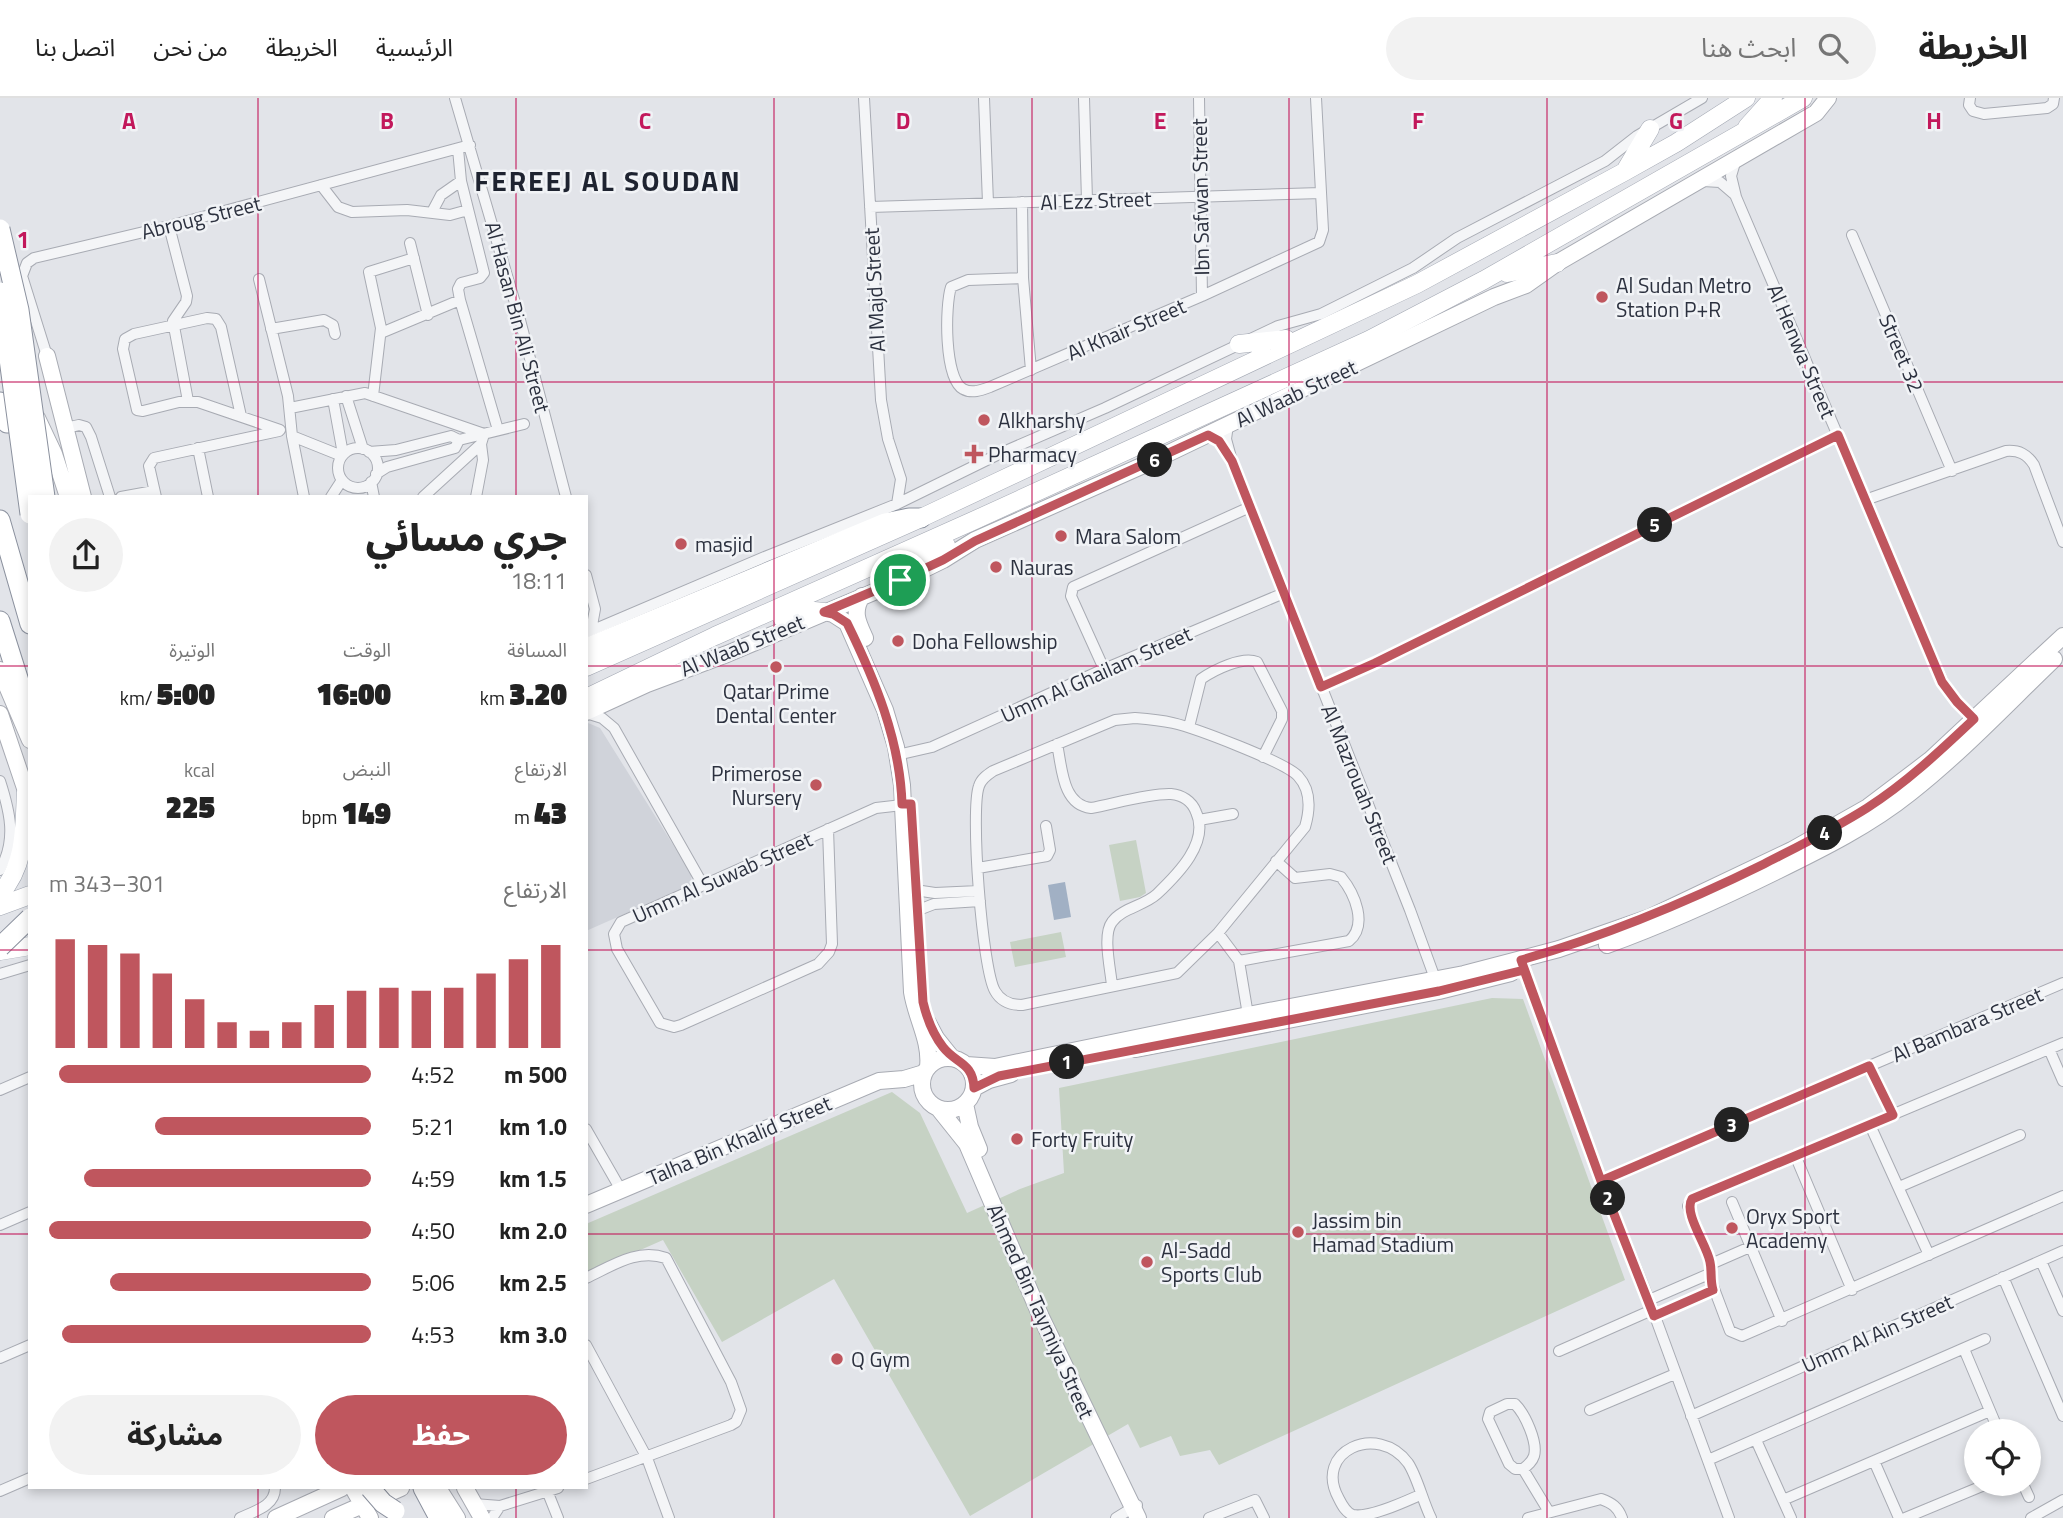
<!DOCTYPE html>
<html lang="ar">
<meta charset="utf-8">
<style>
:root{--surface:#fff;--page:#f2f2f2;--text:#222;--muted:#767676;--line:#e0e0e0;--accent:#bf565e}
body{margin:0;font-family:"Titillium Web","Noto Sans Arabic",sans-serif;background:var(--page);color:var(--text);direction:rtl;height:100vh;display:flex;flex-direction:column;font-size:26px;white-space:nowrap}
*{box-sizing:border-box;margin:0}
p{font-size:23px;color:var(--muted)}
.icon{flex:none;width:38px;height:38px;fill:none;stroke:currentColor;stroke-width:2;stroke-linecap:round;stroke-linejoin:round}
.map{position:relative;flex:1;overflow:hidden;direction:ltr}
.side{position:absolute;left:28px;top:397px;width:560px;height:994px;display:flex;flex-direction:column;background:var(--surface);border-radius:0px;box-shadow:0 4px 10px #0003;direction:rtl}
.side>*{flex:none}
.fabs{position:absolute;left:1964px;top:1321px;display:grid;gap:14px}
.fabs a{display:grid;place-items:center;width:77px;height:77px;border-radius:50%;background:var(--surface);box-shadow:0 4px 10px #0003;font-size:35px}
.pin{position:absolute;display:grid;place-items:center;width:60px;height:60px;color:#fff;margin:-30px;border:4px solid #fff;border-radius:50%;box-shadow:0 2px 7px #0007}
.km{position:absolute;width:35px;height:35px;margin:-18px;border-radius:50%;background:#222;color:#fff;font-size:19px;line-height:35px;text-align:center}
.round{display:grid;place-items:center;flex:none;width:74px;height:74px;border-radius:37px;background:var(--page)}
.overview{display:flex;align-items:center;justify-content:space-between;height:119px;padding:0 21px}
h1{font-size:38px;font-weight:800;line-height:52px}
.stats{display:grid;grid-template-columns:repeat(3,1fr);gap:10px;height:119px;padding:7px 21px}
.stats div{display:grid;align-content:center}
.stats b{font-size:30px;font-weight:800}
.stats small{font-size:19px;font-weight:400}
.stats p{font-size:19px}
.chart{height:196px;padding:14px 21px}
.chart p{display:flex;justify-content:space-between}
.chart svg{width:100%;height:126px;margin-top:7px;stroke:var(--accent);stroke-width:6}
.action{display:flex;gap:14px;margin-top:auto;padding:14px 21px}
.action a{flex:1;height:80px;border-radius:42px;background:var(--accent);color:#fff;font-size:28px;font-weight:800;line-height:80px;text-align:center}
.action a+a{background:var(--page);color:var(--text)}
ul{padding:0 21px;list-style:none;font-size:23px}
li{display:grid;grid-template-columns:112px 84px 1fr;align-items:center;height:52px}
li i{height:18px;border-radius:9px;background:var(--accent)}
header{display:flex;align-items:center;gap:42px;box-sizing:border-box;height:98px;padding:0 35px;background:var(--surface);border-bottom:2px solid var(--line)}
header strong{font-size:33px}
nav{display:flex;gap:38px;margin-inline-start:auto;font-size:24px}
.search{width:490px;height:63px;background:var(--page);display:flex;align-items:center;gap:18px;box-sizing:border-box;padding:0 24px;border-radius:38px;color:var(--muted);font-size:26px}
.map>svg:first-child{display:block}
</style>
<header>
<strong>الخريطة</strong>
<div class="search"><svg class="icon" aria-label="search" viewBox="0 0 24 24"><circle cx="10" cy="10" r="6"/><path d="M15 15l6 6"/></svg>ابحث هنا</div>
<nav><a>الرئيسية</a><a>الخريطة</a><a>من نحن</a><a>اتصل بنا</a></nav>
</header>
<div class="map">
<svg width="2063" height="1420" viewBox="0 0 2063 1420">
<rect width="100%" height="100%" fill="#e2e4e9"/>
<path fill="#d0d3da" d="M588,625L600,630L692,777L690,787L586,833Z"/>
<path fill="#c6d2c4" d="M1136,742L1146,795L1140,799L1120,803L1109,747Z
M1061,834L1066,859L1015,869L1010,844Z
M1492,900L1523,901L1625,1182L1219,1367L1210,1352L1180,1358L1171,1338L1140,1350L1128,1326L970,1418L834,1181L722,1244L663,1142L586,1176V1126L892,994L920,1015L967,1115L1020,1091L1064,1075L1059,990Z"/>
<path fill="#a1b0c4" d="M1065,784L1071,819L1054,822L1048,787Z"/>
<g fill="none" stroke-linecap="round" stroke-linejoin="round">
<g stroke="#a8abb3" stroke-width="12">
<path id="street" d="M455,0L520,222L566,399
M864,0L881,302L888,341L901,381L897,406
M984,0L988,105
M1084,0L1087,102
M1199,0L1202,198
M1970,0L1969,7L1973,13L1984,16L2047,10L2053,6L2054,0
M458,51L461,83L484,175L480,180L461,185L458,191L460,202L498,332
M1736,61L1731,78L1736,99L1943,584L1957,604L1977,625
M1703,83L1720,84L1734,96
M321,87L338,109L352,114L407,112L450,117L468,112
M1022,104L1023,180L1031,272
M870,109L1321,95
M432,114L441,97L461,83
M169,128L187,198L186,204L173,223L188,303
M1852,137L1952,373
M410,145L428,217
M1023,180L968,182L951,189C945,208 944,280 963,291C972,296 982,292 990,289L1202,198L1319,144L1323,132L1316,0
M259,181L288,298L292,338L304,399
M271,231L324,222L333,227L335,236
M381,235L460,202
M47,258L22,178L27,165L34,160L169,128L470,47
M346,298L363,351
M373,298L381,230L369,174L414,160
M333,301L343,356
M290,310L365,295L484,336L481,346L483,362L476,399
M241,318L221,229L216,221L207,220L134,236L125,241L123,251L137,312L143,313L179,304H198L280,332
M1228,327L1226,341L1232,363L1410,812L1437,886
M65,330L79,327L86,329L91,339L110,399
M292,338L342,358
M459,342L524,326
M198,350L208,399
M338 370a20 20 0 1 1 40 0a20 20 0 1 1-40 0Z
M369,354L396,352L451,338L459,342L455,350L387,369L376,376
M371,384L374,399
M121,399L154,393
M156,399L149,368L154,360L279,333
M331,399L342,382
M423,399L481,346
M1865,402L2006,353C2019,352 2027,356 2034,367L2063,444
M586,477L595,511L591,533
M586,535L767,458L897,406L1001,355L1105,310L1278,228L1321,216L1413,170L1457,140L1605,63L1637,38L1702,0
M1104,571L1071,498L1073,489L1250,409
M1321,589L1375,565L1837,337
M586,615L602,620L614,630L703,787
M1135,620C1148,621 1160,622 1173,625C1195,630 1285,664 1298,678C1312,693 1310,712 1305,729L1218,835L1177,875L1022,907C1011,907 1001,904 995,893C982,871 970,711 979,688C981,681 987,677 993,673L1115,622Z
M1189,629L1201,581C1214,572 1242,558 1257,564L1282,613V621L1263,659
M1057,646C1062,669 1062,707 1091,710C1113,706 1150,695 1171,696C1182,697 1192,703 1196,714C1210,744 1178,776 1157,796C1144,808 1122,810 1112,824C1102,837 1111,873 1112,888
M897,657L932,649L1104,571L1284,495
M0,683C10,714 17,742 0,772
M1199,722L1233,716
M828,731L832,846L829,854L818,866L681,927L674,929L660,925L617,851L614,836L621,824L876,710L911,706
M978,770L1047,758L1050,752L1046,728
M915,792L935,795L979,793
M916,813L934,806L980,803
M1218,835L1239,863L1248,917
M1521,862L1601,1083L1649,1202L1729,1420
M1239,863L1349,843C1368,827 1355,796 1341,779L1330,776L1295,780L1276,763
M0,876L30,867
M2063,945L1692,1101L1688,1108L1710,1164V1180L1730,1233L1742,1238L2063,1098
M2049,951L2063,983
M1869,968L1893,1017
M0,992L30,979
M1870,1027L1929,1157
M586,1031L621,1092
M1795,1057L1852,1192
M1601,1083L2063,885
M1899,1089L2020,1037
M1732,1104L1782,1223
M0,1127L30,1114
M2041,1163L2063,1213
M1711,1166L1750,1149
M2003,1179L2063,1318
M586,1180C612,1168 637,1150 666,1160L731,1284L741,1312L736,1324L731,1327L586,1381
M1649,1202L1709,1176
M1654,1218L1713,1192
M586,1247L647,1360L669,1420
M1964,1251L1999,1334
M1559,1253L1652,1212
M0,1260L30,1247
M1507,1306H1515C1525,1316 1538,1344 1534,1358C1532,1364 1528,1367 1523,1371H1515L1509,1366L1488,1321L1490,1314Z
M1590,1312L1675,1276
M1691,1318L2063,1153
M1756,1342L1791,1420
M1708,1362L1985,1241
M1874,1363L1899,1420
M1523,1371L1549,1414
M2023,1386L2029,1399
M546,1390L558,1420
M0,1393L30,1380
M1420,1397C1404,1404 1370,1420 1353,1417C1346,1415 1342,1407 1339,1401C1312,1353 1378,1324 1408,1365C1417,1378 1423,1404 1431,1420
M1783,1402L1990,1313
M474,1406L500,1408L558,1390
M240,1420C255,1413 275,1408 275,1390
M492,1420L500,1408
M1116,1420L1137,1407
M1209,1420L1255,1402L1264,1420
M1528,1420L1601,1401C1612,1405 1618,1409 1622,1420
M1905,1420L1987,1386
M2031,1420L2063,1402"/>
</g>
<g stroke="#a8abb3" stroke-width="18">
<path id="secondary" d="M47,258L83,399
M37,320L54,356L68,399
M862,498C852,514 858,525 865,540
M824,514L833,516L847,525L885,612L896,649L902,687L912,894C916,920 931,943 928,969
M0,572L30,642
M586,614L647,586L727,556L900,483L943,462L975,442L1146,366L1494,199L1526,187L1557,165L1816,15L1828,0
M0,616L30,705
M1607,847C1665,826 1722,800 1777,773C1824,750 1870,727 1910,695C1962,654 2007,606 2054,561
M928,925L936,940L952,960
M1136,951L1439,893L1511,875
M922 986a26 26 0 1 1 52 0a26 26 0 1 1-52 0Z
M966,967L995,969L1248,917L1464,876L1559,851L1651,819L1792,752L1868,709L1930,662L2063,538
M974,990L989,982L1011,976
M965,1006L970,1029L979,1051
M939,1011L967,1046L1041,1219L1138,1420
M586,1107L879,983L904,981L924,975
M353,1390L370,1420
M438,1390L457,1420
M465,1390L482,1420
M276,1420L342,1390
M333,1420L401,1390"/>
</g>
<g stroke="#a3a8b3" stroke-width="19">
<path id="primary" d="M1747,29L1773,0
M1625,73L1650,31
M1507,175L1557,165
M1239,246L1286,241
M900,483L927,456L946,447
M782,520L804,512L824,514
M586,569L921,420L1417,186L1624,74L1676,45L1746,0
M586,600L715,538L975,422L1369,242L1484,182L1803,0
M0,796C26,767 24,731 26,694
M0,808L30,797
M0,853L30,848"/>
</g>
<g stroke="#8b919e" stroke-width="21">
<path id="highway" d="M0,304L7,325
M0,422L30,526
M0,523L30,618
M586,550L885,425L909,420H921
M423,1390L439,1420"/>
</g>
<use href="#street" stroke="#f4f5f7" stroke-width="10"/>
<use href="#secondary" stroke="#fff" stroke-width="16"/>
<use href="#primary" stroke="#fff" stroke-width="18"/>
<use href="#highway" stroke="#fff" stroke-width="19"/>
<g stroke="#8b919e" stroke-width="21" stroke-linecap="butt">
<path id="highway-bridge" d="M0,131L19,212L45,399
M0,194L30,416
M0,849L30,820
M370,1390L383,1405L395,1413"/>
</g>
<use href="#highway-bridge" stroke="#fff" stroke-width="19"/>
</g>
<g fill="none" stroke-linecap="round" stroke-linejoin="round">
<g stroke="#fff" stroke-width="14">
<path id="route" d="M900,482L824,514L833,516L847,525C875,582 900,642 902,706H911L923,904C927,921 932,935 943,949C956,966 973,964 974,990L999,978L1439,893L1524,872L1601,1083L1654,1218L1713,1192C1710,1182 1712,1173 1710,1164C1707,1147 1683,1115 1692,1101L1893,1017L1869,968L1601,1083L1521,862C1606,838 1685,805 1764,766C1799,748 1834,731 1867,710C1906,685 1940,653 1974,621L1957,604L1942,584L1838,337L1375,565L1321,589L1232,363L1219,343L1208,337L975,443L943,462L900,482"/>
</g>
<use href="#route" stroke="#bf565e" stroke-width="9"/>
</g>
<path fill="none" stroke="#c2185b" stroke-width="2" stroke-opacity="0.55" d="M258,0V399M516,0V399M774,0V1420M1032,0V1420M1289,0V1420M1547,0V1420M1805,0V1420M0,284H2063M0,568H30M586,568H2063M0,852H30M586,852H2063M0,1136H30M586,1136H2063M258,1390V1420M516,1390V1420"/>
<g fill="#bf565e" stroke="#f1f3f6" stroke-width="2.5">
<circle cx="1602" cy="199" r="7"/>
<circle cx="984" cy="322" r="7"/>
<path d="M970.5 345.5h7v7h7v7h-7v7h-7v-7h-7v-7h7z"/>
<circle cx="1061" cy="438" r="7"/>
<circle cx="681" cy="446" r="7"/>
<circle cx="996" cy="469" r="7"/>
<circle cx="898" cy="543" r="7"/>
<circle cx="776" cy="569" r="7"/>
<circle cx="816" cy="687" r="7"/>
<circle cx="1017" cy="1041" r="7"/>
<circle cx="1732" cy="1130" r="7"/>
<circle cx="1298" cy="1134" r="7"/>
<circle cx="1147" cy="1164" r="7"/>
<circle cx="837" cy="1261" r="7"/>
</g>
<g text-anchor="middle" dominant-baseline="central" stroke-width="5" stroke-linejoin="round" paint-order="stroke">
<g font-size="21" fill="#2c313f" stroke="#f1f3f6">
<text transform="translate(1200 99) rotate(-91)">Ibn Safwan Street</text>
<text transform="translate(1096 102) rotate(-2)">Al Ezz Street</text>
<text transform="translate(201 119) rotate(-14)">Abroug Street</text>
<text transform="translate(874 192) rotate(-93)">Al Majd Street</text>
<text transform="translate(518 219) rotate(75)">Al Hasan Bin Ali Street</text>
<text transform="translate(1126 231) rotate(-23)">Al Khair Street</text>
<text transform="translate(1802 253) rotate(67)">Al Henwa Street</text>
<text transform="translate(1902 255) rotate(67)">Street 32</text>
<text transform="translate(1296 295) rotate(-25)">Al Waab Street</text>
<text transform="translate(742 547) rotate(-22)">Al Waab Street</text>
<text transform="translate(1096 576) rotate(-24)">Umm Al Ghailam Street</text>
<text transform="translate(1360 686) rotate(68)">Al Mazrouah Street</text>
<text transform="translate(722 779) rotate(-24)">Umm Al Suwab Street</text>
<text transform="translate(1967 926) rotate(-23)">Al Bambara Street</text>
<text transform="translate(739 1042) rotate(-23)">Talha Bin Khalid Street</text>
<text transform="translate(1041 1213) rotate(66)">Ahmed Bin Taymiya Street</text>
<text transform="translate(1877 1235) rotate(-24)">Umm Al Ain Street</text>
</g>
<g font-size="21" fill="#2c313f" stroke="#f1f3f6" text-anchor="start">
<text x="1616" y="187">Al Sudan Metro<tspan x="1616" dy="24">Station P+R</tspan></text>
<text x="998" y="322">Alkharshy</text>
<text x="988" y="356">Pharmacy</text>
<text x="1075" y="438">Mara Salom</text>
<text x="695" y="446">masjid</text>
<text x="1010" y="469">Nauras</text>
<text x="912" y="543">Doha Fellowship</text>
<text x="776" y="593" text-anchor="middle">Qatar Prime<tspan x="776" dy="24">Dental Center</tspan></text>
<text x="802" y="675" text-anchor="end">Primerose<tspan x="802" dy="24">Nursery</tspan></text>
<text x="1031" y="1041">Forty Fruity</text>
<text x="1746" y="1118">Oryx Sport<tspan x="1746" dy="24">Academy</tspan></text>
<text x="1312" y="1122">Jassim bin<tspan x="1312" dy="24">Hamad Stadium</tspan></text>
<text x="1161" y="1152">Al-Sadd<tspan x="1161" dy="24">Sports Club</tspan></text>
<text x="851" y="1261">Q Gym</text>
</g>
<g font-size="28" font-weight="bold" letter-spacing="2" fill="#1e2330" stroke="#f1f3f6">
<text x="608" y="82">FEREEJ AL SOUDAN</text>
</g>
</g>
<g font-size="23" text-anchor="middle" font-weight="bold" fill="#c2185b" stroke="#f1f3f6" stroke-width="5" stroke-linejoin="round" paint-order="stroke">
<text x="129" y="31">A</text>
<text x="387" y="31">B</text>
<text x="645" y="31">C</text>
<text x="903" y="31">D</text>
<text x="1160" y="31">E</text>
<text x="1418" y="31">F</text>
<text x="1676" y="31">G</text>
<text x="1934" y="31">H</text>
<text x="23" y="150">1</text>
</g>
</svg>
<div class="fabs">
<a><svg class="icon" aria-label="locate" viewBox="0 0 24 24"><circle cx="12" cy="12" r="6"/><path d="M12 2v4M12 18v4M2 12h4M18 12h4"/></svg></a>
</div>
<div class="pin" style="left:900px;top:482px;background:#1e9e55"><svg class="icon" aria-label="arrive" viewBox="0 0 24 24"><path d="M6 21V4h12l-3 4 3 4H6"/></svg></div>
<b class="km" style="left:1067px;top:964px">1</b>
<b class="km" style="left:1608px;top:1100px">2</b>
<b class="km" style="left:1732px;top:1027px">3</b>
<b class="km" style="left:1825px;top:735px">4</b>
<b class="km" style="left:1655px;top:427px">5</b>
<b class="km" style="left:1155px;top:362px">6</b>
<section class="side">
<div class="overview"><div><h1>جري مسائي</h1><p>18:11</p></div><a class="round"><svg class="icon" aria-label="share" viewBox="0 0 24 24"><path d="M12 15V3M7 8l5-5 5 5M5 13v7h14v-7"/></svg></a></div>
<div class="stats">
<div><p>المسافة</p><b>3.20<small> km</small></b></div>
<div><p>الوقت</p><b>16:00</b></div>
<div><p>الوتيرة</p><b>5:00<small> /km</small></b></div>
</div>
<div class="stats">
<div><p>الارتفاع</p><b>43<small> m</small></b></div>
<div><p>النبض</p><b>149<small> bpm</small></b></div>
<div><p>kcal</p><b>225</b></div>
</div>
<div class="chart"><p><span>الارتفاع</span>301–343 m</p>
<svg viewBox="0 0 160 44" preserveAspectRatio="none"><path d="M5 44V6M15 44V8M25 44V11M35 44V18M45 44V27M55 44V35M65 44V38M75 44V35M85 44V29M95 44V24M105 44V23M115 44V24M125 44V23M135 44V18M145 44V13M155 44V8"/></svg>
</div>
<ul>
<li><b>500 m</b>4:52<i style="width:97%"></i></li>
<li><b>1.0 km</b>5:21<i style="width:67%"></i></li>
<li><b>1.5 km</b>4:59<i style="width:89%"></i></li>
<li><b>2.0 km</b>4:50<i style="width:100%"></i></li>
<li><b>2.5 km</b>5:06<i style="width:81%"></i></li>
<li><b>3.0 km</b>4:53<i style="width:96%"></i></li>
</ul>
<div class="action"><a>حفظ</a><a>مشاركة</a></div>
</section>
</div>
